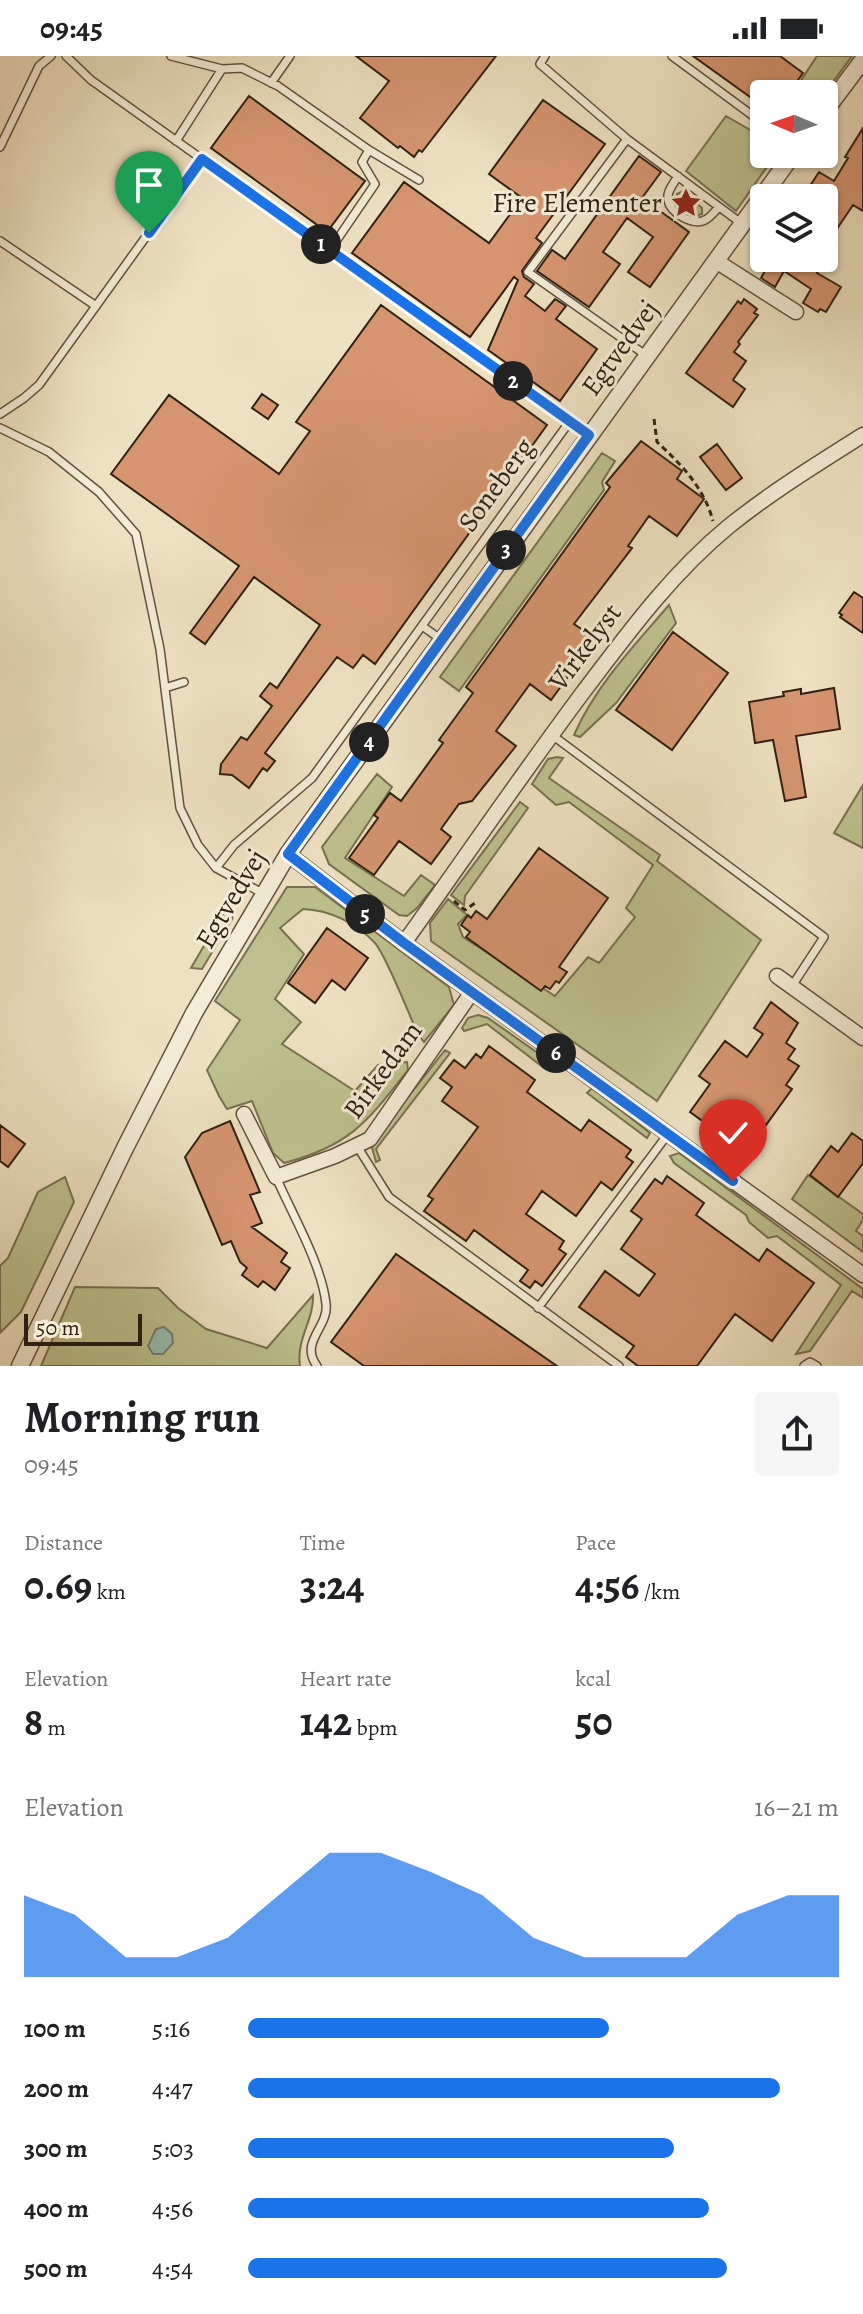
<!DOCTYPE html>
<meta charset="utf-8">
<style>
:root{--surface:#fff;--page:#f6f6f6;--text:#202124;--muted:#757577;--accent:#1a73e8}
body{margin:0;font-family:Alegreya,serif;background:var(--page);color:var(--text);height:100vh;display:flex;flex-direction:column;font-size:30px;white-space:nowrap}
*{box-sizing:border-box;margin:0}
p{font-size:26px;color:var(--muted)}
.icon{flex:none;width:44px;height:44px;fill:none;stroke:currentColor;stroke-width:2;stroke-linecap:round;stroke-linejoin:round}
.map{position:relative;height:1310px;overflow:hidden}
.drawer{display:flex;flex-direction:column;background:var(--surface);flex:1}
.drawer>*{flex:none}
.needle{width:52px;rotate:272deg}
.controls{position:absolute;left:750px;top:24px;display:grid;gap:16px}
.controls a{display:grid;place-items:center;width:88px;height:88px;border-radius:8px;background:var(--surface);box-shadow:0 2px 6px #0004;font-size:40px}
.scale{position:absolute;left:24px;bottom:20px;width:118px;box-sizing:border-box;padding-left:8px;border:4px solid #302113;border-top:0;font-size:22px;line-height:28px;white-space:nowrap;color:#302113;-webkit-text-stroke:6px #f4ecd7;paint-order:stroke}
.pin{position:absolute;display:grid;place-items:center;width:68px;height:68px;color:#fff;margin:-82px -34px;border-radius:50% 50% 50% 0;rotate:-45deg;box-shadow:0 0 8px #0007}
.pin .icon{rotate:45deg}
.km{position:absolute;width:40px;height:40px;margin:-20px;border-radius:50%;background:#222;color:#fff;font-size:22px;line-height:40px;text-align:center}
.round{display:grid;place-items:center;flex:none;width:84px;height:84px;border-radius:8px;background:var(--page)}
.head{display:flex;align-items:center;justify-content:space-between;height:136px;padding:0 24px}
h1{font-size:44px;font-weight:700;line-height:60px}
.stats{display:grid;grid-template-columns:repeat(3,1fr);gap:12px;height:136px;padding:8px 24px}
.stats div{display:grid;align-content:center}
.stats b{font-size:40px;font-weight:700}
.stats small{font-size:22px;font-weight:400}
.stats p{font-size:22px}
.chart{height:224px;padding:16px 24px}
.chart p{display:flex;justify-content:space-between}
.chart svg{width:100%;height:144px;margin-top:8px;fill:var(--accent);opacity:.7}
ul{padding:0 24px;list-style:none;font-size:26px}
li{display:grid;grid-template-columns:128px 96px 1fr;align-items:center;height:60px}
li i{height:20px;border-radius:10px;background:var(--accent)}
.status{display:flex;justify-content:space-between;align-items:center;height:56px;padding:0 40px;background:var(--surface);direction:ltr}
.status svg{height:22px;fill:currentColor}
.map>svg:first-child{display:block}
</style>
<div class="status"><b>09:45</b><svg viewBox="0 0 49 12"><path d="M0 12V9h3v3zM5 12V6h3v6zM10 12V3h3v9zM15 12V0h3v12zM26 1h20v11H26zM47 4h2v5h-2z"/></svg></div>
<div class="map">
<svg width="863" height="1310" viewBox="0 0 863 1310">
<rect width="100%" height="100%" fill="#eee1c2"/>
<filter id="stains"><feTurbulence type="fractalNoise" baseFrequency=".0025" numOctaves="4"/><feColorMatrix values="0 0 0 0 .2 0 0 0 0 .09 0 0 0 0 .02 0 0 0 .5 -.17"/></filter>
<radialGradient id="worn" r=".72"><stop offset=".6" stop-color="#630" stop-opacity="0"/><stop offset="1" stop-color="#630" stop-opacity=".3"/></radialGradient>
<path fill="#bec18f" stroke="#777151" stroke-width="2" d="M817,0H852L824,38H792Z
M726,60L764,82V98H776L736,155L686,115Z
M683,135L702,152V158L691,161L675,148L677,138Z
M602,397L615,405L602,426L604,434L459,635L440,621Z
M669,549L676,567L616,647L580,681L574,679C596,629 634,590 669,549Z
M557,701L563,702L549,722L660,799L657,805L761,884L657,1045L431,885L430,867L448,843L467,859L458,868L463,881L555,940L588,901L599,907L635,861L626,852L653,809L569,746L556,749L532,728L548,703Z
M377,718L392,731L345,802L404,840L421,819L435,829L417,852L407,860L399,859L329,808L322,791Z
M863,729V792L834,777Z
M520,746L528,752L465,840L464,849L451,839Z
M287,831H315L449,931L454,949L424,986L418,978C409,959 387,901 375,887C356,867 330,854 303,853L280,872L304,898L275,943L301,966L282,988L355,1035L378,1009L407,1006L408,1014C367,1066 350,1090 284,1107L273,1097L252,1045L227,1053L219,1040L207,1014L240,964L215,945Z
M229,847L234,854L232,863L202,913L191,912Z
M478,959L488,962L549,1005L544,1012L487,968L464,975L462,972L468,962Z
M445,994L450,997L376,1093L380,1104L376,1106L371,1088Z
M592,1032L650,1077L647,1082L587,1037Z
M679,1097L863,1233V1242L852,1235L810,1295L796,1298L841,1229L777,1180L768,1182L749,1166L746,1159L674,1107L670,1100Z
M808,1119L863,1158V1164L856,1175L863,1180V1196L792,1143Z
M65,1121L74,1146L21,1256L0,1277V1210L8,1202L38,1136Z
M75,1231L158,1232L178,1252L206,1273L267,1292L313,1239C314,1265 296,1282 300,1310H41Z"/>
<path fill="#99beb1" stroke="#6f7f72" stroke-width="2" d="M164,1271L172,1278L173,1287L163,1298H153L148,1290L156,1273Z"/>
<path fill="#d59570" stroke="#302113" stroke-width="2" d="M356,0H496L422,96L419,94L414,101L400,90L398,92L360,62L389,25Z
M693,0H780L803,17L788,38H764V51Z
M249,40L365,125L327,176L211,92Z
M543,44L605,88L536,182L542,187L522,215L524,221L534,228L525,240L545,255L555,243L566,250L556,263L597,293L560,345L488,294L518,224L514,221L470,281L352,197L404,126L489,187L522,142L489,118Z
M863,72V155L853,149L824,192V142L808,133L819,116L834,125L848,102L845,101Z
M639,100L661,116L642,142L689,176L650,231L628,216L653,181L627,162L603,196L620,208L589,251L537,215L552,194L565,203Z
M763,202H827L817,217L841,231L826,256L820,253L818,256L803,247L811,233L784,215L775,231L761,222L770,206Z
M744,243L757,253L754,257L758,259L738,286L740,288L734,296L746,305L733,324L745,333L733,351L686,317L738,245L741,248Z
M381,249L547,369L375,608L363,599L353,612L337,601L265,697L275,705L267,715L263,712L249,732L232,719L220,718L221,708L241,681L247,684L272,650L260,640L270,627L277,632L320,569L254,521L205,588L190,577L239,510L111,418L169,339L279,418L310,375L296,366Z
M262,338L278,349L268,363L252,352Z
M641,385L682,415L677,423L704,443L677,480L649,460L628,490L632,492L574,568L593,581L588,588L590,590L582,602L579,600L564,620L567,622L551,644L530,628L496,675L516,690L472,745L459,748L441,773L451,781L431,808L399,785L374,819L349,802L378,762L374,759L390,737L401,745L443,687L439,684L473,637L466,631L610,431L606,427Z
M717,388L742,422L726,434L700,401Z
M854,536L863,542V577L840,561L842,559L839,557Z
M673,576L728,617L672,694L616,654Z
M834,632L840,673L796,680L806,741L785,745L773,684L755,687L749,646L784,640L783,636L801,633V638Z
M539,792L608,842L559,911L567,916L559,927L556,925L550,933L545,930L541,935L466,881L470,876L461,869L468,859L471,862L476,855L487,863Z
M327,872L368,902L345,934L332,924L315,947L288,927Z
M771,946L798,967L786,987L795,993L788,1003L799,1010L786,1029L792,1033L766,1069L750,1057L730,1085L690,1056L710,1028L699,1020L725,985L747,1001L763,978L754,972Z
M489,990L535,1024L527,1036L581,1075L589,1064L631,1094L626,1101L633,1106L612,1134L601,1126L576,1160L542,1135L526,1158L564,1185L559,1193L566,1198L542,1230L535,1225L530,1232L520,1225L528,1214L474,1174L466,1185L424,1155L433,1143L428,1140L478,1071L442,1045L452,1031L440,1022L454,1004L465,1012L476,998L481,1002Z
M230,1065L260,1136L250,1139L262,1167L252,1171L287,1197L281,1206L290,1212L275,1234L263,1225L258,1231L242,1219L247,1212L240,1206L231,1185L222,1189L185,1101L202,1077Z
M0,1069L25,1088L8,1111L0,1105Z
M852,1077L863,1085V1107L838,1141L810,1119L831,1090L838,1096Z
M667,1120L704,1147L696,1159L759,1205L767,1193L814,1227L772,1285L735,1258L697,1310H638L626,1301L634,1290L579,1251L605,1215L639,1240L655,1218L621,1193L642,1163L631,1155L655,1123L662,1128Z
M396,1198L557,1310H364L331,1286Z"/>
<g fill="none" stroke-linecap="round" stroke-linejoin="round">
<g stroke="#60513f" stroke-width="10">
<path id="service" d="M66,0L91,24L589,379
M171,0L222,13
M545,0L540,8L627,83L528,216L647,300
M672,0L764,68
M271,27L290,0
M627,83L741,167
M176,85L222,13L242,12L278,30L369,94
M0,91L39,10L51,0
M678,120C674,127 666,136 668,144C670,157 693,170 705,164C710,162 715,155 719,151
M0,185L96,250
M330,194L375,128L362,106L369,94L419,124
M0,358L24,342L39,329L202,103
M0,372L49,396L99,436L136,478L160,593L180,752L198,789L216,812L264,838
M422,570L442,584
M165,632L184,626
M552,679L824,881L792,930
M216,812L234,789L312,722L570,365
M357,1090L389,1141L619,1310
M276,1121C292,1158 322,1209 326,1248C329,1271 299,1286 317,1310
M538,1252L668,1078
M804,1310L810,1306L817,1310"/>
</g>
<g stroke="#60513f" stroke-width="17">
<path id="minor" d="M716,205L796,256
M288,798L404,887L863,1219
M404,887C464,803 522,718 584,635C628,577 671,518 728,471C770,437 817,408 863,379
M777,920L863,982
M244,1058L276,1121L335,1100L370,1083L472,936"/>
</g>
<g stroke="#60513f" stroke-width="19">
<path id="tertiary" d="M824,56L863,4
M20,1310L125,1092L194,957L288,798L793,98"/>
</g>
<path stroke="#302113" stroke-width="3" stroke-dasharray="6 4" stroke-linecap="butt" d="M654,363L657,386C682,409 704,432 713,465
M454,845L465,854L475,847"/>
<use href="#service" stroke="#f4ecd7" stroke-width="7"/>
<use href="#minor" stroke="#f4ecd7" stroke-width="14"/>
<use href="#tertiary" stroke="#f4ecd7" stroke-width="16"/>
</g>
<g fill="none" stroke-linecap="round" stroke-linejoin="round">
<g stroke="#fff" stroke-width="16">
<path id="route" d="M149,177L202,103L589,379L288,798L404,887L733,1125"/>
</g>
<use href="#route" stroke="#1a73e8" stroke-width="10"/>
</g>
<defs>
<g id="sight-bare" transform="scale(2.4)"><path d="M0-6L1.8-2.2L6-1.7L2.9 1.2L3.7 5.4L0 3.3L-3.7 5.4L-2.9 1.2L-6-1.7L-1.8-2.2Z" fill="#8f2418" stroke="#f4ecd7" stroke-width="2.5" paint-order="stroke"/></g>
</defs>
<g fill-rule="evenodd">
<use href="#sight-bare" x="686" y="147"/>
</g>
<g text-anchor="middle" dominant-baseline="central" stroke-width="6" stroke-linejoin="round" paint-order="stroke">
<g font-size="28" fill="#302113" stroke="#f4ecd7" text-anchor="end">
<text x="662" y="147">Fire Elementer</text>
</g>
<g font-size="28" fill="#302113" stroke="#f4ecd7">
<text transform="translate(620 292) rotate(-54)">Egtvedvej</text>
<text transform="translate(496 429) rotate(-54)">Soneberg</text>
<text transform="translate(585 591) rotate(-53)">Virkelyst</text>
<text transform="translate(231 843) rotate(-59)">Egtvedvej</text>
<text transform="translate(383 1014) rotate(-54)">Birkedam</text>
</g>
</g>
<rect width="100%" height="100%" filter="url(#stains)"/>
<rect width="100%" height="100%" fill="url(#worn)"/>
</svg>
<div class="controls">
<a><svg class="needle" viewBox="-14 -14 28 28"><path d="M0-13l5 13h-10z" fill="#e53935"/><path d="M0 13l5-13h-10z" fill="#757577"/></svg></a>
<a><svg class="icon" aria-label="layers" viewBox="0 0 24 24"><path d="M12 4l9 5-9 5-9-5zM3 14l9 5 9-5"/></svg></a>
</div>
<div class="scale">50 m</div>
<div class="pin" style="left:149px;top:177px;background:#1e9e55"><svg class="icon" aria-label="arrive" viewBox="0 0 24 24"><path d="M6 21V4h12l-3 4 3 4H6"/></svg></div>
<div class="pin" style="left:733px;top:1125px;background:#d93025"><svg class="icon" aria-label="check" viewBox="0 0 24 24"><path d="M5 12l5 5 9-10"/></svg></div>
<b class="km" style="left:321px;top:188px">1</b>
<b class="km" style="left:513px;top:325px">2</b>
<b class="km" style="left:506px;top:494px">3</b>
<b class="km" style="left:369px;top:686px">4</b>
<b class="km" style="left:365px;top:858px">5</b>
<b class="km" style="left:556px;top:997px">6</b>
</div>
<section class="drawer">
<div class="head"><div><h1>Morning run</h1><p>09:45</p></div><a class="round"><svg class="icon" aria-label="share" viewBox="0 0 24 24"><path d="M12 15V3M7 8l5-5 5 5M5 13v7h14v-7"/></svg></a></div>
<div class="stats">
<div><p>Distance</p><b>0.69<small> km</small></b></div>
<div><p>Time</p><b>3:24</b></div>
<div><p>Pace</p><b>4:56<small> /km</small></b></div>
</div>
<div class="stats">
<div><p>Elevation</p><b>8<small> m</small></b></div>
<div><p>Heart rate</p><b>142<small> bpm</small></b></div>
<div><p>kcal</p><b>50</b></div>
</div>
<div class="chart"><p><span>Elevation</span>16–21 m</p>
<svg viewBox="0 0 160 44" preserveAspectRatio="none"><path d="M0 44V19L10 25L20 38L30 38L40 32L50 19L60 6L70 6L80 12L90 19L100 32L110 38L120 38L130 38L140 25L150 19L160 19V44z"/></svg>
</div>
<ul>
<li><b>100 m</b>5:16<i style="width:61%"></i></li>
<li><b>200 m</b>4:47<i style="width:90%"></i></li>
<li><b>300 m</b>5:03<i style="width:72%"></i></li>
<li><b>400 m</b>4:56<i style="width:78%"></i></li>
<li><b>500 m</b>4:54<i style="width:81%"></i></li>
</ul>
</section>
